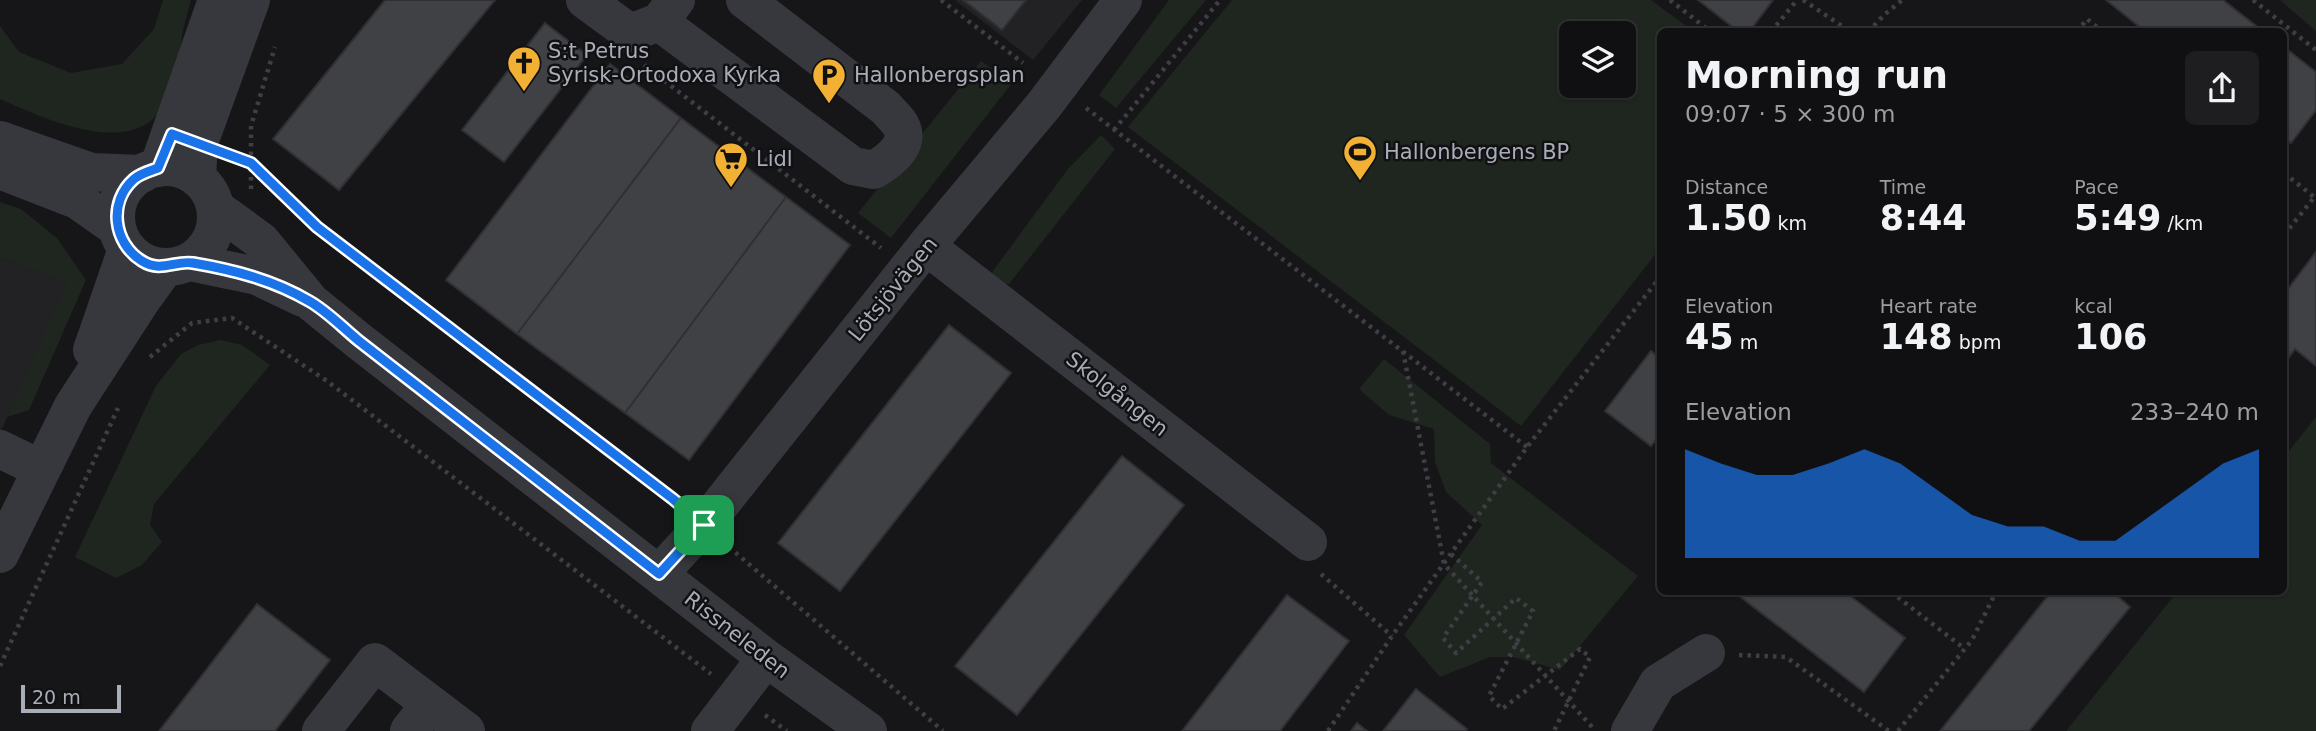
<!DOCTYPE html>
<meta charset="utf-8">
<style>
:root{--surface:#101012;--page:#1e1e20;--text:#f1f3f6;--muted:#9c9d9f;--line:#303032;--accent:#1a73e8}
body{margin:0;font-family:"DejaVu Sans",sans-serif;background:var(--page);color:var(--text);height:100vh;display:flex;flex-direction:column;font-size:26px;white-space:nowrap}
*{box-sizing:border-box;margin:0}
p{font-size:23px;color:var(--muted)}
.icon{flex:none;width:38px;height:38px;fill:none;stroke:currentColor;stroke-width:2;stroke-linecap:round;stroke-linejoin:round}
.map{position:relative;flex:1;overflow:hidden}
.details{position:absolute;left:1657px;top:28px;width:630px;height:567px;display:flex;flex-direction:column;background:var(--surface);border-radius:10px;box-shadow:0 2px 5px #0004,0 0 0 2px var(--line)}
.details>*{flex:none}
.tools{position:absolute;left:1559px;top:21px;display:grid;gap:14px}
.tools a{display:grid;place-items:center;width:77px;height:77px;border-radius:10px;background:var(--surface);box-shadow:0 2px 5px #0004,0 0 0 2px var(--line);font-size:35px}
.scale{position:absolute;left:21px;bottom:18px;width:100px;box-sizing:border-box;padding-left:7px;border:4px solid #a8adb8;border-top:0;font-size:19px;line-height:24px;white-space:nowrap;color:#a8adb8;-webkit-text-stroke:5px #111113;paint-order:stroke}
.pin{position:absolute;display:grid;place-items:center;width:60px;height:60px;color:#fff;margin:-30px;border-radius:14px;box-shadow:0 4px 10px #0006}
.round{display:grid;place-items:center;flex:none;width:74px;height:74px;border-radius:10px;background:var(--page)}
.overview{display:flex;align-items:center;justify-content:space-between;height:119px;padding:0 28px}
h1{font-size:38px;font-weight:700;line-height:52px}
.figures{display:grid;grid-template-columns:repeat(3,1fr);gap:10px;height:119px;padding:7px 28px}
.figures div{display:grid;align-content:center}
.figures b{font-size:35px;font-weight:700}
.figures small{font-size:19px;font-weight:400}
.figures p{font-size:19px}
.chart{height:196px;padding:14px 28px}
.chart p{display:flex;justify-content:space-between}
.chart svg{width:100%;height:126px;margin-top:7px;fill:var(--accent);opacity:.7}
.map>svg:first-child{display:block}
</style>
<div class="map">
<svg width="2316" height="731" viewBox="0 0 2316 731">
<rect width="100%" height="100%" fill="#161618"/>
<path fill="#222225" d="M955,0H1082L1033,60Z
M0,258L68,283L0,433Z"/>
<path fill="#1e261f" fill-rule="evenodd" d="M163,0H191C188,12 184,24 182,36C181,45 183,55 181,63C176,80 163,114 148,123C108,149 39,116 0,99V26L19,52L71,73L122,64L154,29Z
M1169,0H1206L1116,108L1099,95Z
M1232,0H1651L1693,31L1661,32V247L1521,426L1128,127ZM1572,33H1624V86H1572Z
M2280,0H2316V31Z
M981,61L1012,83L891,238L858,213Z
M1101,135L1115,149L1009,284L987,279L1068,169Z
M0,202L21,209L57,238L86,280L29,410L7,417L67,283L0,258Z
M221,340L242,345L270,365L154,504L150,525L162,542L142,565L116,578L75,557L156,386L181,354L198,345Z
M1384,359L1490,444L1491,463L1638,576L1560,670L1514,657H1490L1440,677L1404,635L1482,525L1446,492L1435,462L1434,429L1389,415L1359,389Z
M2316,417V731H2066L2177,592H2284V457Z"/>
<path fill="#404145" stroke="#303034" stroke-width="2" d="M385,0H495L339,190L273,139Z
M963,0H1026L1002,30Z
M1698,0H1773L1749,32H1739Z
M2106,0H2223L2264,32H2146Z
M545,23L587,55L504,162L462,130Z
M2284,47L2316,72V110L2291,143L2284,138Z
M610,64L681,118L517,334L446,280Z
M681,118L786,197L625,413L517,334Z
M786,197L850,245L689,460L625,413Z
M2316,252V366L2295,349L2284,364V294Z
M949,325L1011,373L840,591L778,543Z
M1651,351L1661,359V434L1651,446L1605,411Z
M1122,456L1184,505L1017,715L955,666Z
M1734,592H1845L1905,638L1864,692Z
M2051,592H2113L2130,607L2029,731H1940Z
M1287,595L1349,641L1280,731H1182Z
M257,604L330,660L275,731H159Z
M1416,689L1467,729L1465,731H1383Z
M1357,723L1367,731H1351Z"/>
<g fill="none" stroke-linecap="round" stroke-linejoin="round">
<path stroke="#3d3f44" stroke-width="4.5" stroke-dasharray="3.5 5" stroke-linecap="butt" d="M941,0L1023,63
M1670,0L1711,32
M1803,0L1851,32
M2253,0L2316,50
M1771,32L1797,0
M1868,32L1884,15L1902,0
M2077,32L2087,19L2103,32
M644,65L881,248
M1086,108L1527,447
M1114,130L1220,0
M232,156L251,163L317,227L677,502
M2284,173L2314,197
M251,189V126L275,47
M2284,235L2316,195
M1403,351L1444,564L1593,728
M150,357L192,323L232,318L327,381L711,674
M729,547L943,731
M1451,554L1482,582L1443,638L1456,653L1516,598L1533,611L1489,696L1502,709L1580,649L1590,657L1554,731
M1321,574L1392,636
M1891,592L1965,649
M1739,655L1786,657L1889,731
M0,666L118,408
M765,715L787,731
M1328,731L1392,636L1527,447L1661,276
M1898,731L1972,640L1996,592"/>
<path stroke="#37383d" stroke-width="38" d="M585,0L630,33L659,22L676,0
M659,22L853,166L874,170C889,161 911,145 901,126C898,120 890,113 886,108L745,0
M0,140L91,172L142,174
M116 217a50 50 0 1 1 100 0a50 50 0 1 1-100 0Z
M158,168L217,0
M0,170L77,200L117,228
M197,178L199,143L251,0
M217,209L261,241L311,302L359,341L766,658L868,731
M926,246L1308,542
M189,262L257,276L303,298
M92,350L127,249
M0,449L41,469
M0,554L73,406L143,298L165,268
M659,574L704,525L926,246L1044,105L1123,0
M321,731L375,662L466,731
M409,731L430,704
M710,731L766,658
M1630,731L1658,683L1706,653"/>
</g>
<g fill="none" stroke-linecap="round" stroke-linejoin="round">
<g stroke="#fff" stroke-width="14">
<path id="route" d="M172,134L251,163L317,227L673,499L704,525L659,574L359,341C343,328 327,311 309,301C273,280 234,270 193,263C175,260 161,273 142,261C113,243 108,202 134,179C141,173 150,171 158,168Z"/>
</g>
<use href="#route" stroke="#1a73e8" stroke-width="9"/>
</g>
<defs>
<g id="church-pin" transform="scale(1.75)"><path d="M0 17L-7.5 6A9.5 9.5 0 1 1 7.5 6Z" fill="#f2b134" stroke="#111113"/><path d="M-1.2-6h2.4v3.5h3.3v2.4h-3.3V6h-2.4V-.1h-3.3v-2.4h3.3Z" fill="#111"/></g>
<g id="parking-pin" transform="scale(1.75)"><path d="M0 17L-7.5 6A9.5 9.5 0 1 1 7.5 6Z" fill="#f2b134" stroke="#111113"/><path d="M-3.5-5.5H1a3.5 3.5 0 0 1 0 7H-1V5.5H-3.5ZM-1-3.4V-.6H.8a1.4 1.4 0 0 0 0-2.8Z" fill="#111"/></g>
<g id="stadium-pin" transform="scale(1.75)"><path d="M0 17L-7.5 6A9.5 9.5 0 1 1 7.5 6Z" fill="#f2b134" stroke="#111113"/><path d="M0-5a6.5 5 0 1 0 0 10a6.5 5 0 1 0 0-10ZM-3.5-1.8h7v3.6h-7Z" fill="#111"/></g>
<g id="supermarket-pin" transform="scale(1.75)"><path d="M0 17L-7.5 6A9.5 9.5 0 1 1 7.5 6Z" fill="#f2b134" stroke="#111113"/><path d="M-6-5.5h2.5l.6 2H6L4.5 2H-2.5L-4.4-4H-6ZM-1.5 3.2a1.3 1.3 0 1 0 .1 0ZM3 3.2a1.3 1.3 0 1 0 .1 0Z" fill="#111"/></g>
</defs>
<g fill-rule="evenodd">
<use href="#church-pin" x="524" y="63"/>
<use href="#parking-pin" x="829" y="75"/>
<use href="#stadium-pin" x="1360" y="152"/>
<use href="#supermarket-pin" x="731" y="159"/>
</g>
<g text-anchor="middle" dominant-baseline="central" stroke-width="5" stroke-linejoin="round" paint-order="stroke">
<g font-size="21" fill="#a8adb8" stroke="#111113" text-anchor="start">
<text x="548" y="51">S:t Petrus<tspan x="548" dy="24">Syrisk-Ortodoxa Kyrka</tspan></text>
<text x="854" y="75">Hallonbergsplan</text>
<text x="1384" y="152">Hallonbergens BP</text>
<text x="756" y="159">Lidl</text>
</g>
<g font-size="21" fill="#a8adb8" stroke="#111113">
<text transform="translate(893 289) rotate(-51)">Lötsjövägen</text>
<text transform="translate(1117 394) rotate(38)">Skolgången</text>
<text transform="translate(737 635) rotate(38)">Rissneleden</text>
</g>
</g>
</svg>
<div class="tools">
<a><svg class="icon" aria-label="layers" viewBox="0 0 24 24"><path d="M12 4l9 5-9 5-9-5zM3 14l9 5 9-5"/></svg></a>
</div>
<div class="scale">20 m</div>
<div class="pin" style="left:704px;top:525px;background:#1e9e55"><svg class="icon" aria-label="arrive" viewBox="0 0 24 24"><path d="M6 21V4h12l-3 4 3 4H6"/></svg></div>
<section class="details">
<div class="overview"><div><h1>Morning run</h1><p>09:07 · 5 × 300 m</p></div><a class="round"><svg class="icon" aria-label="share" viewBox="0 0 24 24"><path d="M12 15V3M7 8l5-5 5 5M5 13v7h14v-7"/></svg></a></div>
<div class="figures">
<div><p>Distance</p><b>1.50<small> km</small></b></div>
<div><p>Time</p><b>8:44</b></div>
<div><p>Pace</p><b>5:49<small> /km</small></b></div>
</div>
<div class="figures">
<div><p>Elevation</p><b>45<small> m</small></b></div>
<div><p>Heart rate</p><b>148<small> bpm</small></b></div>
<div><p>kcal</p><b>106</b></div>
</div>
<div class="chart"><p><span>Elevation</span>233–240 m</p>
<svg viewBox="0 0 160 44" preserveAspectRatio="none"><path d="M0 44V6L10 11L20 15L30 15L40 11L50 6L60 11L70 20L80 29L90 33L100 33L110 38L120 38L130 29L140 20L150 11L160 6V44z"/></svg>
</div>
</section>
</div>
